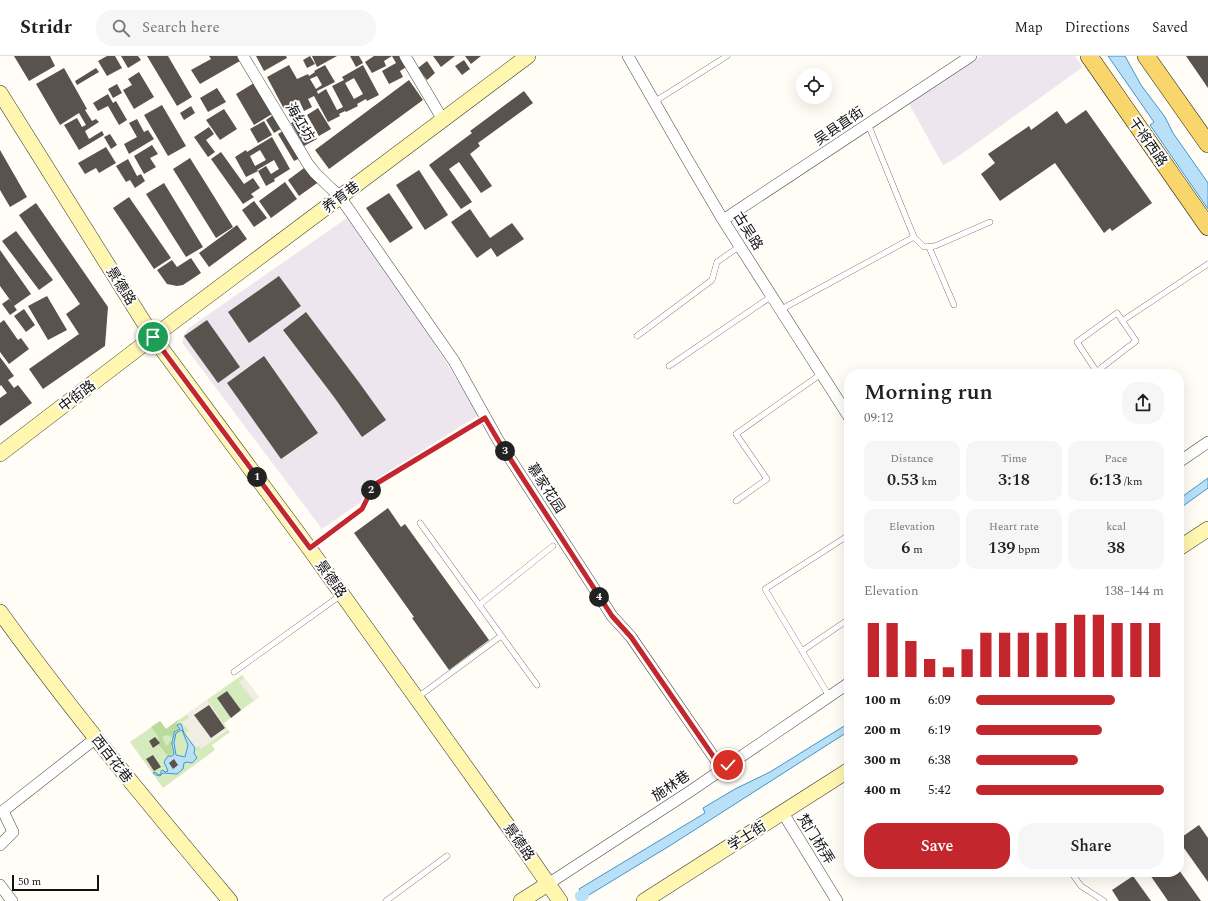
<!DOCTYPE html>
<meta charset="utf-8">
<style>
:root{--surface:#fff;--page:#f6f6f6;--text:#202124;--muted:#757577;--line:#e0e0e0;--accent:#c4262e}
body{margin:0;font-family:Spectral,"Noto Sans SC",serif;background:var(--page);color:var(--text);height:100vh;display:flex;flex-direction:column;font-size:15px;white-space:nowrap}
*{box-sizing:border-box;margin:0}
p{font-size:13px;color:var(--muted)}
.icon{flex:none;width:22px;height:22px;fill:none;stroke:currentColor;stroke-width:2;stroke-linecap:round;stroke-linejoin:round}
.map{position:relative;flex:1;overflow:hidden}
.side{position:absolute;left:844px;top:313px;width:340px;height:508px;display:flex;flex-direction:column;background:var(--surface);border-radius:16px;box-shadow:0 4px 16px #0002}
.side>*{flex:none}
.buttons{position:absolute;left:796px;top:12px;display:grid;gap:8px}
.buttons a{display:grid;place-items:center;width:36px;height:36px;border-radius:50%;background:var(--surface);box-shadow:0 4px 16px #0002;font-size:20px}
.scale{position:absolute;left:12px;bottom:10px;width:87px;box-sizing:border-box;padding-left:4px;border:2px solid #111;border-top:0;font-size:11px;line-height:14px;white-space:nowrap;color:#111;-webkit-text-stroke:3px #fff;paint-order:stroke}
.pin{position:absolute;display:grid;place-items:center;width:34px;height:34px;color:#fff;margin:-17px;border:2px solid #fff;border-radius:50%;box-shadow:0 1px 4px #0007}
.km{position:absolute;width:20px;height:20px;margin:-10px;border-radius:50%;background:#222;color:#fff;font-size:11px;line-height:20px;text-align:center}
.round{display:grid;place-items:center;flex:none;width:42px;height:42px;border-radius:16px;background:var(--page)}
.overview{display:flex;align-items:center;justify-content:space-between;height:68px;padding:0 20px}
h1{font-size:22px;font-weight:600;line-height:30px}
.stats{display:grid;grid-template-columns:repeat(3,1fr);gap:6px;height:68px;padding:4px 20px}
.stats div{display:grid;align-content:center;border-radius:10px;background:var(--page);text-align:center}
.stats b{font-size:17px;font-weight:600}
.stats small{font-size:11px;font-weight:400}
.stats p{font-size:11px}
.chart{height:112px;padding:8px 20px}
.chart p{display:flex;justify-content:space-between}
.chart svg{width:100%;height:72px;margin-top:4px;stroke:var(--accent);stroke-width:6}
.primary-button{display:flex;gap:8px;margin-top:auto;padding:8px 20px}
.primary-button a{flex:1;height:46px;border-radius:16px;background:var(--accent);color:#fff;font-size:16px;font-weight:600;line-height:46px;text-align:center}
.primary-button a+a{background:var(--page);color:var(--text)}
ul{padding:0 20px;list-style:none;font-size:13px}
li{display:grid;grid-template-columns:64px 48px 1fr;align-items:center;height:30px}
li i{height:10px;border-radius:5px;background:var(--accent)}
header{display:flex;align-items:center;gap:24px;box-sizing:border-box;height:56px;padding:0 20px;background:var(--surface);border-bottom:1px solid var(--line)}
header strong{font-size:19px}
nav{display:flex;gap:22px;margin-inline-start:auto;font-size:14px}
.search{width:280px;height:36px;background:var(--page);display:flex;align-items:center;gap:10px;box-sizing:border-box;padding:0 14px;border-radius:16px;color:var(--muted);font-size:15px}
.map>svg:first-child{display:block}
</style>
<header>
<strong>Stridr</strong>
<div class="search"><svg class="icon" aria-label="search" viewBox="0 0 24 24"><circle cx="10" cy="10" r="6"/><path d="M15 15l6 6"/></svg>Search here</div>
<nav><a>Map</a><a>Directions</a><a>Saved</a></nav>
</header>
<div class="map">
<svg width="1208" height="845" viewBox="0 0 1208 845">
<rect width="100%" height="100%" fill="#fffdf5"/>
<path fill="#eee6ef" d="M982,0H1075L1083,11L956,102L943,109L909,48Z
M347,162L418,262L479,359L378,422L374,437L322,473L183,288V283L185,277L189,272Z"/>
<path fill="#d5ebbd" d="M242,619L259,641L224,667L228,674L230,676L212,689L215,694L163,732L130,686L160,665L166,673Z"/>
<path fill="#b9dc9c" d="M178,664L177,669L180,673L175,675L174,682L167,679L162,681L166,690L169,688V686H172L171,690L174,698L167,699L159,689L158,680L151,671L160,665L166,673Z"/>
<path fill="#f1ede2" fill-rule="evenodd" d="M244,622L259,641L254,645L239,626Z
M207,644L228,674L201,693L199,690L196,692L186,678L189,675L181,666L188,663L189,661L187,658ZM209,649L225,672L211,682L195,659Z"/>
<path fill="#b9e0f7" stroke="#3f96cf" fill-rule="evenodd" d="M1108,0H1125L1141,29L1165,61L1173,77L1208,127V153L1150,69L1154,66Z
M1208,422V432L1179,453V443Z
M849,667V675L671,789L584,842L579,833L705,757L703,752L735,733L770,716Z
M179,668H181L184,677L195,692L194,697L197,702L192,707L187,706L184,707L183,713L177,718L163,717L160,720L156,719L153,717L155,716L159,719L161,718V715L163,714L165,716L168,715L164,706L168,700H172L174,698C174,695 172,691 172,688C171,684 175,680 174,676L180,673L177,669ZM182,674L188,689L185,701L176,699L174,687L176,677Z"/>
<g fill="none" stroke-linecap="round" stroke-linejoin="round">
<path stroke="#b9e0f7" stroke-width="12" d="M581,840L583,839"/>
</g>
<path fill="#5a524d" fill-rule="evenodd" d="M14,0H50L55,10L29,25Z
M107,0H115L122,12L107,20L98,5Z
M121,0H138L141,4L128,12Z
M147,0H168L192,41L177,50Z
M209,0H237L240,5L200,28L191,14L211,3Z
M256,0H286L287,2L264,15Z
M310,0L315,8L307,12L303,4Z
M312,0H337L317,11Z
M350,0H359L363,7L356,11Z
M374,0H406L411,8L400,15L403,21L389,28L382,15L396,7L392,0L384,5L386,10L372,17L365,6Z
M433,0H455L441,11Z
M465,0H481L471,8Z
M1186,0H1208V32Z
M464,4L470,13L462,19L455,10Z
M427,5L435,17L427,24L418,12Z
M289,9L297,23L308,18L309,20L315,16L314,15L325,9L335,26L317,35L318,38L326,33L337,54L343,51L332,30L344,24L342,21L363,9L379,39L367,45L366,43L357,48L358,50L346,56L345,55L339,58L340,60L328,66L314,40L308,43L312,51L304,55L299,44L284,53L267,21ZM317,20L322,29L316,33L310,23ZM354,22L363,38L354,43L345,27Z
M64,12L87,53L85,54L92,65L96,63L99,66L85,75L89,83L102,75L104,79L79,94L64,69L77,62L82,71L86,69L79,57L60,69L36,28Z
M96,12L99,16L77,29L75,25Z
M139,16L154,41L134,53L123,34L132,29L128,23Z
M409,24L423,44L329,113L315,94Z
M254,27L272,58L254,69L236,38Z
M117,28L122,37L113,42L108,33Z
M217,32L226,46L208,56L200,42Z
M524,35L533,47L478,87L480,90L470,98L492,130L481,137L459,106L449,113L472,146L461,153L429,109L472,77L470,75Z
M108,38L113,47L116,45L127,64L119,69L108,50L98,55L93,47Z
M162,49L186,90L168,100L144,59Z
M191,50L195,57L184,64L180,57Z
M318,52L331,73L319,80L307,59Z
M224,53L237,73L220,84L206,64Z
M1086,54L1152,147L1112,175L1110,172L1104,177L1055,107L1000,145L981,118L995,107L988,98L1029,70L1031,74L1057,55L1066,68Z
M276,57L284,71L274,77L266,64Z
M303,60L317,83L304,90L291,67Z
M137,63L144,76L148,74L154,83L129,98L124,88L137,81L129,67Z
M264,65L272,79L258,87L250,73Z
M209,71L214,78L206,84L215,96L208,101L194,81Z
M286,73L302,101L294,105L278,78Z
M110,78L117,89L111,93L104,81Z
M272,81L290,113L274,123L275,125L266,130L258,115L246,121L235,101L246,94L247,96ZM260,94L266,104L255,110L250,100ZM274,104L279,113L271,118L266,110L258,115L257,114Z
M152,89L158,98L150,102L156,111L144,118L134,100Z
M106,91L116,107L99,117L96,112L85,118L78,107Z
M0,94L27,141L10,151L0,134Z
M221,96L244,128L253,122L260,132L251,138L254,141L243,148L211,103Z
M190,102L233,171L216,182L173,113Z
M128,103L137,120L141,118L145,125L135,132L130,124L126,126L116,110Z
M308,109L320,125L299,140L288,124Z
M419,114L448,159L425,174L396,129Z
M285,126L297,143L271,162L259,145Z
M164,127L203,191L186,201L146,138Z
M389,137L413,172L390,187L366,152Z
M129,141L171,202L154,213L113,152Z
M254,145L267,162L254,171L242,154Z
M36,147L108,251L105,290L43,333L29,313L79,278L66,258L80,248L19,159Z
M470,153L490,182L512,167L524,183L497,201L491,192L477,202L451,166Z
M237,169L247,183L209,211L199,197Z
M16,175L53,224L39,234L2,185Z
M0,194L31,238L14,250L17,254L10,259L2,248L9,243L13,248L0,230Z
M191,202L201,217L183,229L177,230L167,228L157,214L172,204L177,211Z
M279,220L301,250L249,287L228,256Z
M47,240L67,274L48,284L28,250Z
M24,253L35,269L26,276L14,260Z
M306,256L358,325L386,364L362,381L334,341L283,274Z
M4,264L18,284L21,282L29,293L9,308L0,296V267Z
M207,264L240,311L218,327L184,280Z
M264,300L318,377L281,403L227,327Z
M0,301L14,320L8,324L14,332L18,329L32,347L0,370V342L7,337L1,329L0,330Z
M388,452L401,471L405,468L489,584L449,614L412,562L414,561L354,477Z
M227,635L241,654L231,662L217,642Z
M209,649L225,672L211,682L194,659Z
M155,681L160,687L153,692L149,685Z
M153,699L161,711L154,715L146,703Z
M174,703L178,709L173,713L169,707Z
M1199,769L1208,782V826L1179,785V783Z
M1179,814L1201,845H1168L1148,816H1179Z
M1133,820L1151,845H1119L1112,834Z"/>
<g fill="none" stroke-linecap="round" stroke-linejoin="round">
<g stroke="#444" stroke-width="6">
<path id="lane" d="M654,46L727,0
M868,68L914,181L924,191L935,190L990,166
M929,191L954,249
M780,254L914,181
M1122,265L1208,208
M637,280L712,224L717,206L740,190
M669,310L772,240
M1095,318L1101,312L1136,285L1117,257L1077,286L1097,316
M736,445L767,423L736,378L821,318
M420,467L537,629
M310,492L362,453L374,429L485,362
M479,549L553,490
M802,595L849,563
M234,616L341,539
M829,640L765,533L849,479
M418,641L501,580
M1071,816L1081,830L1104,845
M386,845L447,800"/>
</g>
<g stroke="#444" stroke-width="12">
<path id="street" d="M243,0L308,108L315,117L340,141L454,305L498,384L612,560L631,581L722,713
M405,0L443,64
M628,0L686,101L723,164L849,361
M723,164L971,0
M1179,406L1208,386
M783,757L837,845
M0,789L13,776L3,755L96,682
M548,828L689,736L849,627
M0,829L12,845"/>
</g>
<g stroke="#333" stroke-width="16">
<path id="secondary" d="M0,37L153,281L309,492L513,777L560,845
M0,398L153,281L528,0
M1179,492L1208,473
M0,556C72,656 151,751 230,845
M521,845L548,828
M644,845L849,714"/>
</g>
<g stroke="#222" stroke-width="18">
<path id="primary" d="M1089,0L1208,171
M1146,0L1208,88"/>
</g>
<use href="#lane" stroke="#fff" stroke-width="5.5"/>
<use href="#street" stroke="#fff" stroke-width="11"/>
<use href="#secondary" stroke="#fff6b0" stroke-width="15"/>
<use href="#primary" stroke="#f9d66b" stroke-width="17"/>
</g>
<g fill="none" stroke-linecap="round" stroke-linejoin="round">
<g stroke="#fff" stroke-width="8">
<path id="route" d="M153,281L310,492L362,453L374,429L485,362L498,384L612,560L631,581L722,713L728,709"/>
</g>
<use href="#route" stroke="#c4262e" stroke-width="5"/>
</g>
<g text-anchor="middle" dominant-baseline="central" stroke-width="4" stroke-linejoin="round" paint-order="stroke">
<g font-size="14" fill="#111" stroke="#fff">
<text transform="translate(300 66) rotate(59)">海红坊</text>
<text transform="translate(839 70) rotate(-34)">吴县直街</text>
<text transform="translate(1148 86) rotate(55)">干将西路</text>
<text transform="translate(341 141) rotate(-37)">养育巷</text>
<text transform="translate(748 175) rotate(58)">古吴路</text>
<text transform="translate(121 230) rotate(58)">景德路</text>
<text transform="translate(77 340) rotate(-37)">中街路</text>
<text transform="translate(546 432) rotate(57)">慕家花园</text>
<text transform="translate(331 523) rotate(55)">景德路</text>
<text transform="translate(112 703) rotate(52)">西百花巷</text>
<text transform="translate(671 730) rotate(-34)">施林巷</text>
<text transform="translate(747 780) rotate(-32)">学士街</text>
<text transform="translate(816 783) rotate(58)">梵门桥弄</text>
<text transform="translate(519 786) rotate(55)">景德路</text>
</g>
</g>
</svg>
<div class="buttons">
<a><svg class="icon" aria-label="locate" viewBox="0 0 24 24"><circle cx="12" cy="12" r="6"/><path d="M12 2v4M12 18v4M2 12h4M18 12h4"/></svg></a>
</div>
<div class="scale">50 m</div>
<div class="pin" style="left:153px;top:281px;background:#1e9e55"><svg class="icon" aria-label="arrive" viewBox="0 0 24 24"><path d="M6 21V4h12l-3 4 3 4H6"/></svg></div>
<div class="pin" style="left:728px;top:709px;background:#d93025"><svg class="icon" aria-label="check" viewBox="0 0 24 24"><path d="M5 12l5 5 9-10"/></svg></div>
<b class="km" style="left:257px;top:421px">1</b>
<b class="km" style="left:371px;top:434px">2</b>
<b class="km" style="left:505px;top:395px">3</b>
<b class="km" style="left:599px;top:541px">4</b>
<section class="side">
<div class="overview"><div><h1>Morning run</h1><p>09:12</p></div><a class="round"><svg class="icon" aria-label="share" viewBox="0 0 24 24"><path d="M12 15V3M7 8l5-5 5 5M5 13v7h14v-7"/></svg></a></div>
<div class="stats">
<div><p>Distance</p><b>0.53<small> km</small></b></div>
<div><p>Time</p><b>3:18</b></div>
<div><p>Pace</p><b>6:13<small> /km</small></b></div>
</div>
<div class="stats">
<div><p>Elevation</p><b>6<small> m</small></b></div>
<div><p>Heart rate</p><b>139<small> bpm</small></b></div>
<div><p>kcal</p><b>38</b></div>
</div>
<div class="chart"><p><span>Elevation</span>138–144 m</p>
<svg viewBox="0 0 160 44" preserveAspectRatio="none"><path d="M5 44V11M15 44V11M25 44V22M35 44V33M45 44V38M55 44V27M65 44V17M75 44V17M85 44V17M95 44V17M105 44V11M115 44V6M125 44V6M135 44V11M145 44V11M155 44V11"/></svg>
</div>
<ul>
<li><b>100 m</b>6:09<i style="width:74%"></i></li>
<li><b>200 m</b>6:19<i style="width:67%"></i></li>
<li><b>300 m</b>6:38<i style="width:54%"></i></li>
<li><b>400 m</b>5:42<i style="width:100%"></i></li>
</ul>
<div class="primary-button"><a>Save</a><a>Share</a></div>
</section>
</div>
